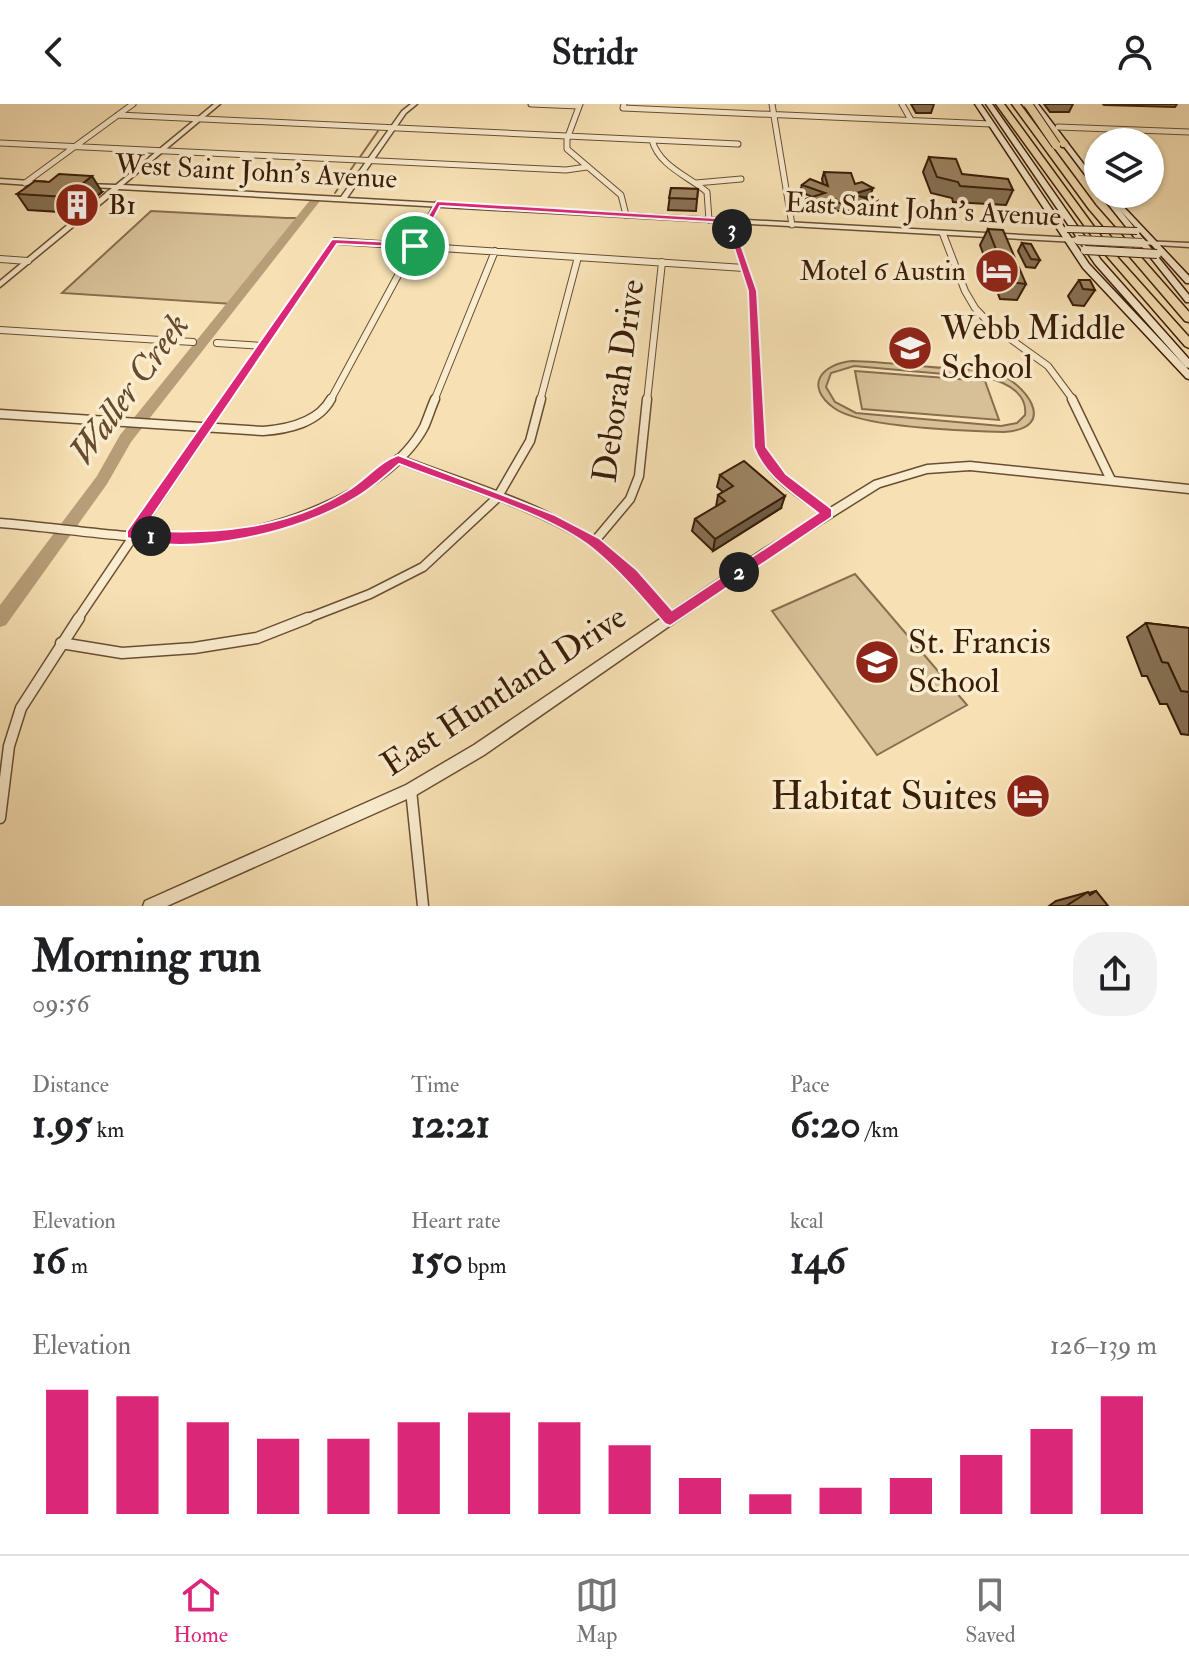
<!DOCTYPE html>
<meta charset="utf-8">
<style>
:root{--surface:#fff;--page:#f2f2f2;--text:#202124;--muted:#757577;--line:#e0e0e0;--accent:#db2777}
body{margin:0;font-family:"IM FELL Double Pica",serif;background:var(--page);color:var(--text);height:100vh;display:flex;flex-direction:column;font-size:30px;white-space:nowrap}
*{box-sizing:border-box;margin:0}
p{font-size:26px;color:var(--muted)}
.icon{flex:none;width:44px;height:44px;fill:none;stroke:currentColor;stroke-width:2;stroke-linecap:round;stroke-linejoin:round}
.map{position:relative;height:802px;overflow:hidden}
.panel{display:flex;flex-direction:column;background:var(--surface);flex:1}
.panel>*{flex:none}
.buttons{position:absolute;left:1084px;top:24px;display:grid;gap:16px}
.buttons a{display:grid;place-items:center;width:80px;height:80px;border-radius:50%;background:var(--surface);box-shadow:0 2px 6px #0004;font-size:40px}
.pin{position:absolute;display:grid;place-items:center;width:68px;height:68px;color:#fff;margin:-34px;border:4px solid #fff;border-radius:50%;box-shadow:0 2px 8px #0007}
.km{position:absolute;width:40px;height:40px;margin:-20px;border-radius:50%;background:#222;color:#fff;font-size:22px;line-height:40px;text-align:center}
.round{display:grid;place-items:center;flex:none;width:84px;height:84px;border-radius:32px;background:var(--page)}
.summary{display:flex;align-items:center;justify-content:space-between;height:136px;padding:0 32px}
h1{font-size:44px;font-weight:700;line-height:60px}
.metrics{display:grid;grid-template-columns:repeat(3,1fr);gap:12px;height:136px;padding:8px 32px}
.metrics div{display:grid;align-content:center}
.metrics b{font-size:40px;font-weight:700}
.metrics small{font-size:22px;font-weight:400}
.metrics p{font-size:22px}
.chart{height:224px;padding:16px 32px}
.chart p{display:flex;justify-content:space-between}
.chart svg{width:100%;height:144px;margin-top:8px;stroke:var(--accent);stroke-width:6}
header{display:flex;justify-content:space-between;align-items:center;height:104px;padding:0 32px;background:var(--surface);font-size:36px;font-weight:700}
.tabs{display:flex;justify-content:space-around;align-items:center;height:112px;border-top:2px solid var(--line);background:var(--surface);font-size:22px;color:var(--muted)}
.tabs a{display:grid;justify-items:center;gap:4px}
.tabs .active{color:var(--accent)}
.map>svg:first-child{display:block}
</style>
<header><svg class="icon" aria-label="back" viewBox="0 0 24 24"><path d="M15 5l-7 7 7 7"/></svg>Stridr<svg class="icon" aria-label="person" viewBox="0 0 24 24"><circle cx="12" cy="8" r="4"/><path d="M4 21q1-7 8-7t8 7"/></svg></header>
<div class="map">
<svg width="1189" height="802" viewBox="0 0 1189 802">
<rect width="100%" height="100%" fill="#f7e1b4"/>
<filter id="stains"><feTurbulence type="fractalNoise" baseFrequency=".0025" numOctaves="4"/><feColorMatrix values="0 0 0 0 .2 0 0 0 0 .09 0 0 0 0 .02 0 0 0 .5 -.17"/></filter>
<radialGradient id="worn" r=".72"><stop offset=".6" stop-color="#630" stop-opacity="0"/><stop offset="1" stop-color="#630" stop-opacity=".3"/></radialGradient>
<path fill="#d7c097" stroke="#886e4f" stroke-width="2" fill-rule="evenodd" d="M151,107L286,114H299L233,200L62,189Z
M852,257C887,258 922,263 958,265C969,266 984,265 995,268C1024,278 1061,324 1004,328C967,327 861,324 834,304C804,282 821,260 852,257ZM854,262L989,274C1007,279 1028,290 1025,311L1017,319L1001,322L856,309L835,298L826,283L831,269Z
M855,267L985,277L999,316L862,305Z
M855,470L967,601L877,651L772,507Z"/>
<g fill="none" stroke-linecap="round" stroke-linejoin="round">
<path stroke="#856a4b" stroke-width="2" d="M360,53L378,27
M335,89L356,58"/>
<path fill="#b79e79" fill-rule="evenodd" d="M311,95L320,97L131,338L107,380L6,521L0,523V501L97,372L120,331Z"/>
<g stroke="#694e32" stroke-width="7">
<path id="minor-far3" d="M531,0L579,2
M580,0L567,35V45L621,91L626,111
M624,0L623,4L991,20
M772,0L792,121
M902,0L911,16
M118,11L738,40
M1058,23L1189,28
M652,36C659,62 688,72 707,88L709,116
M0,39L566,66L587,63
M25,79L133,0
M696,79L741,75
M729,117L733,129
M421,129L437,100"/>
</g>
<g stroke="#694e32" stroke-width="8">
<path id="minor-far2" d="M732,127L752,187L758,297
M943,130L965,187L975,204L991,221L1048,262L1074,297
M0,155L28,157
M0,226L193,238
M217,239L262,242
M225,297L335,137L744,164
M330,297L422,127
M434,297L495,147
M540,297L578,153
M647,297L662,158"/>
</g>
<g stroke="#694e32" stroke-width="11">
<path id="minor-far1" d="M758,295C758,310 757,326 760,340C765,371 805,392 827,409
M1072,295L1111,376
M0,310L263,327C288,325 318,319 331,295
M398,355C462,380 534,400 592,437C624,457 647,488 670,516
M0,419C62,424 127,435 189,435C263,435 387,392 424,323C428,314 431,304 435,295
M594,438L630,395L639,372L647,295
M77,516L226,295
M303,516L370,490L423,463L497,394L530,337L541,295"/>
</g>
<g stroke="#694e32" stroke-width="13">
<path id="minor" d="M61,539L122,549L194,544L257,534L308,514
M411,686L423,802
M0,714L9,642L21,604L79,514"/>
</g>
<g stroke="#694e32" stroke-width="3">
<path id="tertiary" d="M214,0H220L123,81L341,93L402,7L411,0H417L406,9L347,94L1076,134L1079,136L1076,138L119,85L0,183V177L112,84L86,83L83,81L84,80L116,81Z
M0,75L46,78L49,80L46,82L0,79Z
M1142,137L1189,139V143L1140,140V138Z
M970,358L1189,381V389L970,366L927,369L880,383L770,452L484,651L416,691L167,802H143L145,797L406,681L474,641L762,446L874,377L927,361Z"/>
</g>
<g stroke="#3a1d07" stroke-width="3">
<path id="secondary" d="M975,0H981L1089,160L1185,262L1095,160L986,0H992L1101,156L1189,255V264L1186,263L1189,266V275L1186,274L1083,164Z
M1032,0H1038L1098,79V86L1096,85Z
M1100,90H1107L1115,100L1120,99L1189,172V179H1186L1120,106L1189,191V198H1186Z"/>
</g>
<g stroke="#3a1d07" stroke-width="3">
<path id="motorway" d="M996,0H1004L1111,146L1189,233V244L1185,242L1105,150Z
M1012,0H1020L1095,101L1189,208V218L1185,217L1089,105Z
M1040,13L1068,39V43H1062L1037,17L1036,15Z"/>
</g>
<use href="#minor-far3" stroke="#faecce" stroke-width="5"/>
<use href="#minor-far2" stroke="#faecce" stroke-width="6"/>
<use href="#minor-far1" stroke="#faecce" stroke-width="8"/>
<use href="#minor" stroke="#faecce" stroke-width="10"/>
<use href="#tertiary" fill="#faecce" fill-rule="evenodd"/>
<use href="#secondary" fill="#faecce" fill-rule="evenodd"/>
<use href="#motorway" fill="#f7e1b4" fill-rule="evenodd"/>
<g stroke="#694e32" stroke-width="10" stroke-linecap="butt">
<path id="tertiary-bridge" d="M1078,136L1142,139"/>
</g>
<g stroke="#3a1d07" stroke-width="8" stroke-linecap="butt">
<path id="secondary-bridge-far1" d="M1067,125L1137,127"/>
</g>
<g stroke="#3a1d07" stroke-width="10" stroke-linecap="butt">
<path id="secondary-bridge" d="M1085,146L1157,150"/>
</g>
<g stroke="#3a1d07" stroke-width="10" stroke-linecap="butt">
<path id="motorway-bridge" d="M1028,0L1056,41"/>
</g>
<use href="#tertiary-bridge" stroke="#faecce" stroke-width="8"/>
<use href="#secondary-bridge-far1" stroke="#faecce" stroke-width="6"/>
<use href="#secondary-bridge" stroke="#faecce" stroke-width="8"/>
<use href="#motorway-bridge" stroke="#f7e1b4" stroke-width="8"/>
</g>
<path fill="#867153" stroke="#3a1d07" stroke-width="2" d="M911,0H934L931,9H916Z
M1044,0H1073L1069,8H1050Z
M1103,0H1177L1175,3L1104,1Z
M929,53L962,70L1013,86L1006,101L953,98L952,94L931,89L923,68Z
M824,68L855,80L870,92L864,94L877,98L875,106L868,112L843,104L842,107H836L834,103L813,110L804,103L806,95L813,93L800,88L802,81L823,80L822,75Z
M671,84L698,85L696,107L668,106Z
M102,88L76,109L28,106L17,90Z
M988,125L1026,180L1017,196L1000,195L980,141Z
M1022,139L1040,156L1035,164L1026,163L1018,147Z
M1079,176L1095,186L1084,202L1073,201L1068,192Z
M720,371L781,404L713,447L692,427L695,415L716,403L718,391L723,388L717,383Z
M1146,519L1189,524V631L1181,630L1167,600H1160L1147,572H1142L1127,533Z
M1096,787L1108,802H1049L1056,797L1088,788L1089,789Z"/>
<path fill="#6d5c44" stroke="#3a1d07" stroke-width="2" d="M92,72L102,88L76,109L66,93Z
M873,84L870,92L850,98L853,90Z
M836,95L834,103L813,110L815,102Z
M877,98L875,106L868,112L871,104Z
M785,392L781,404L713,447L715,435Z"/>
<path fill="#9c8361" stroke="#3a1d07" stroke-width="2" d="M929,53L956,55L962,70L1008,75L1013,86L960,82L958,78L937,73Z
M824,68L851,69L855,80L862,78L873,84L853,90L877,98L871,104L844,95L845,99H838L836,95L815,102L806,95L825,89L802,81L810,75L828,82Z
M59,70L92,72L66,93L17,90L35,77L49,78Z
M671,84L698,85L697,95L669,94Z
M988,125L1003,126L1026,180L1009,178Z
M1022,139L1031,140L1040,156L1031,155Z
M1079,176H1090L1095,186L1083,185Z
M744,357L785,392L715,435L695,415L725,397L718,391L733,382L720,371Z
M1146,519L1189,524V588L1181,587L1168,559L1162,558Z
M1096,787L1108,802H1066L1088,788L1090,791Z"/>
<path fill="#db2777" stroke="#fff" stroke-width="2" fill-rule="evenodd" d="M437,97L732,115L757,187L766,343L786,370L832,405V413L670,522L665,520C642,493 620,467 592,444C548,409 454,382 399,360C385,372 371,385 355,394C298,429 193,453 127,434V427L332,135L412,139ZM440,102L726,119L748,187L754,343C764,372 794,390 818,409L672,506L637,466L599,434L555,411L398,351C379,358 365,376 347,387C286,425 213,431 143,426L337,140L418,144Z"/>
<defs>
<g id="building-disc" transform="scale(2.3)"><circle r="9.5" fill="#8f2418" stroke="#faecce"/><path d="M-4-6H4V6H1V3H-1V6H-4ZM-2.5-4.3h1.7v1.8h-1.7ZM.8-4.3h1.7v1.8H.8ZM-2.5-1h1.7V.8h-1.7ZM.8-1h1.7V.8H.8Z" fill="#fff"/></g>
<g id="hotel-disc" transform="scale(2.3)"><circle r="9.5" fill="#8f2418" stroke="#faecce"/><path d="M-6-4.5h1.5V1H6V5H4.5V3h-9V5H-6ZM-4 0a1.8 1.8 0 1 1 3.6 0ZM.5 0V-2.5h3Q6-2.5 6 0Z" fill="#fff"/></g>
<g id="school-disc" transform="scale(2.3)"><circle r="9.5" fill="#8f2418" stroke="#faecce"/><path d="M0-5L7-2L0 1L-7-2ZM-4 1L0 2.5L4 1V4Q0 6-4 4Z" fill="#fff"/></g>
</defs>
<g fill-rule="evenodd">
<use href="#building-disc" x="77" y="101"/>
<use href="#hotel-disc" x="997" y="167"/>
<use href="#school-disc" x="910" y="244"/>
<use href="#school-disc" x="877" y="558"/>
<use href="#hotel-disc" x="1028" y="692"/>
</g>
<g text-anchor="middle" dominant-baseline="central" stroke-width="7" stroke-linejoin="round" paint-order="stroke">
<g font-size="28" fill="#3a1d07" stroke="#faecce">
<text transform="translate(256 68) rotate(3)">West Saint John's Avenue</text>
<text transform="translate(923 106) rotate(3)">East Saint John's Avenue</text>
</g>
<g font-size="28" fill="#3a1d07" stroke="#faecce" text-anchor="start">
<text x="108" y="101">B1</text>
<text x="966" y="167" text-anchor="end">Motel 6 Austin</text>
</g>
<g font-size="34" fill="#3a1d07" stroke="#faecce" text-anchor="start">
<text x="941" y="224">Webb Middle<tspan x="941" dy="39">School</tspan></text>
<text x="908" y="538">St. Francis<tspan x="908" dy="39">School</tspan></text>
</g>
<g font-size="34" fill="#3a1d07" stroke="#faecce">
<text transform="translate(619 277) rotate(-82)">Deborah Drive</text>
<text transform="translate(504 587) rotate(-33)">East Huntland Drive</text>
</g>
<g font-size="36" font-style="italic" fill="#664a2f" stroke="#faecce">
<text transform="translate(129 285) rotate(-54)">Waller Creek</text>
</g>
<g font-size="40" fill="#3a1d07" stroke="#faecce" text-anchor="end">
<text x="997" y="692">Habitat Suites</text>
</g>
</g>
<rect width="100%" height="100%" filter="url(#stains)"/>
<rect width="100%" height="100%" fill="url(#worn)"/>
</svg>
<div class="buttons">
<a><svg class="icon" aria-label="layers" viewBox="0 0 24 24"><path d="M12 4l9 5-9 5-9-5zM3 14l9 5 9-5"/></svg></a>
</div>
<div class="pin" style="left:415px;top:142px;background:#1e9e55"><svg class="icon" aria-label="arrive" viewBox="0 0 24 24"><path d="M6 21V4h12l-3 4 3 4H6"/></svg></div>
<b class="km" style="left:151px;top:432px">1</b>
<b class="km" style="left:739px;top:468px">2</b>
<b class="km" style="left:732px;top:125px">3</b>
</div>
<section class="panel">
<div class="summary"><div><h1>Morning run</h1><p>09:56</p></div><a class="round"><svg class="icon" aria-label="share" viewBox="0 0 24 24"><path d="M12 15V3M7 8l5-5 5 5M5 13v7h14v-7"/></svg></a></div>
<div class="metrics">
<div><p>Distance</p><b>1.95<small> km</small></b></div>
<div><p>Time</p><b>12:21</b></div>
<div><p>Pace</p><b>6:20<small> /km</small></b></div>
</div>
<div class="metrics">
<div><p>Elevation</p><b>16<small> m</small></b></div>
<div><p>Heart rate</p><b>150<small> bpm</small></b></div>
<div><p>kcal</p><b>146</b></div>
</div>
<div class="chart"><p><span>Elevation</span>126–139 m</p>
<svg viewBox="0 0 160 44" preserveAspectRatio="none"><path d="M5 44V6M15 44V8M25 44V16M35 44V21M45 44V21M55 44V16M65 44V13M75 44V16M85 44V23M95 44V33M105 44V38M115 44V36M125 44V33M135 44V26M145 44V18M155 44V8"/></svg>
</div>
</section>
<nav class="tabs">
<a class="active"><svg class="icon" aria-label="home" viewBox="0 0 24 24"><path d="M3 11l9-7 9 7M6 9v11h12V9"/></svg>Home</a>
<a><svg class="icon" aria-label="map" viewBox="0 0 24 24"><path d="M3 6l6-2 6 2 6-2v14l-6 2-6-2-6 2zM9 4v14M15 6v14"/></svg>Map</a>
<a><svg class="icon" aria-label="saved" viewBox="0 0 24 24"><path d="M7 4h10v16l-5-4-5 4z"/></svg>Saved</a>
</nav>
